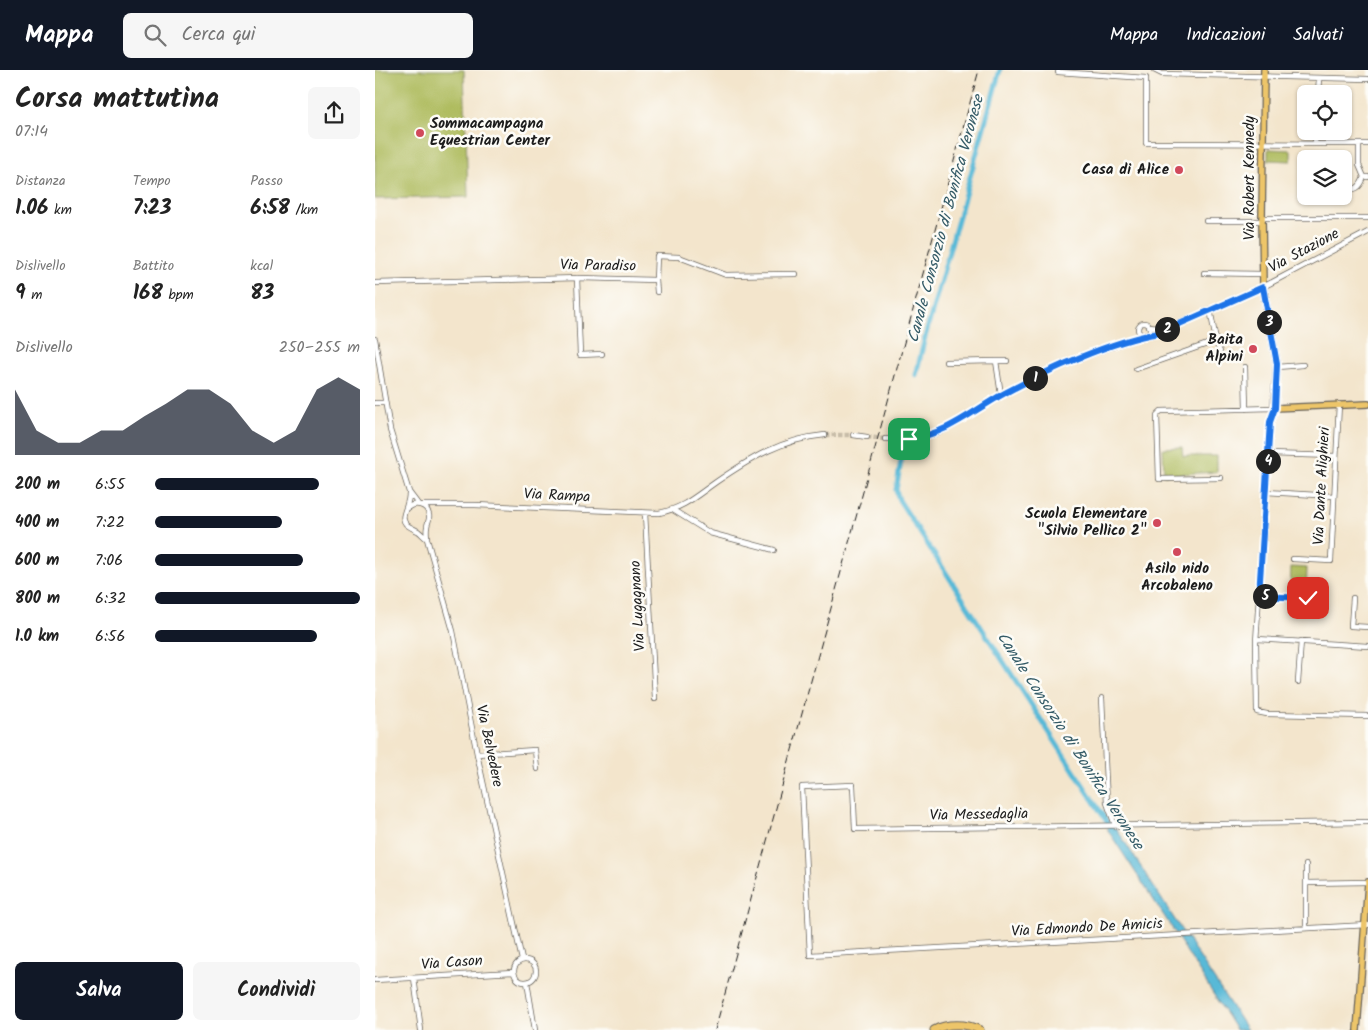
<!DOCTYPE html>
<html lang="it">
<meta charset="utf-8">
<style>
:root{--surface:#fff;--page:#f6f6f6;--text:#222;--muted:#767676;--accent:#111827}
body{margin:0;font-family:Kalam,sans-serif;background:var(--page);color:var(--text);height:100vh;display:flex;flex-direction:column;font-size:19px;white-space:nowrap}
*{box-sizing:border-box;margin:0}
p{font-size:16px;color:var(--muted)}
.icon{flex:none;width:28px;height:28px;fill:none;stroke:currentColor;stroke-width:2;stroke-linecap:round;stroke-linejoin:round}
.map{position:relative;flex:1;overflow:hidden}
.sheet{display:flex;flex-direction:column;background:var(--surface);width:375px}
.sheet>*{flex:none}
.tools{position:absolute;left:922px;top:15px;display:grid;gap:10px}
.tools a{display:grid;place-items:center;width:55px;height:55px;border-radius:8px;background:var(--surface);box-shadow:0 1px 4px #0004;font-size:25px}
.pin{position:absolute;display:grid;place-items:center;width:42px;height:42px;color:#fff;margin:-21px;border-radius:10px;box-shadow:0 2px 8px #0006}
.km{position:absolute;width:25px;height:25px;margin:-12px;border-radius:50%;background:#222;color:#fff;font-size:14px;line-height:25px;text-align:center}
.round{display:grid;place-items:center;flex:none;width:52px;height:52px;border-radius:8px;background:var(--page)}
.summary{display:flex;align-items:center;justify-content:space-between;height:85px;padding:0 15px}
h1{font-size:28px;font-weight:700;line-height:38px}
.stats{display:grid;grid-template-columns:repeat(3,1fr);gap:8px;height:85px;padding:5px 15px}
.stats div{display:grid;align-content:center}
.stats b{font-size:21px;font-weight:700}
.stats small{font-size:14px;font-weight:400}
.stats p{font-size:14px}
.chart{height:140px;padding:10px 15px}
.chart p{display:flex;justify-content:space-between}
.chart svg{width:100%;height:90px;margin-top:5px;fill:var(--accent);opacity:.7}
.primary-button{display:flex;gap:10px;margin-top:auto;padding:10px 15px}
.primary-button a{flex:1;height:58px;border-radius:8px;background:var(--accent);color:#fff;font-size:20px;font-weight:700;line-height:58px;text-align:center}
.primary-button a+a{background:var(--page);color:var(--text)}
ul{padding:0 15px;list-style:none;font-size:16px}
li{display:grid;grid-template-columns:80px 60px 1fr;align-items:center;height:38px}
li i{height:12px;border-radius:6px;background:var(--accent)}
header{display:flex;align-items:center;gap:30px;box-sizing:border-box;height:70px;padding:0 25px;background:var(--accent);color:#fff}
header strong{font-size:24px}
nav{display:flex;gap:28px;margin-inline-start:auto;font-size:18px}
.search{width:350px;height:45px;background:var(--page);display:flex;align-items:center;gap:12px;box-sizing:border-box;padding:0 18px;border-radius:8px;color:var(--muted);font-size:19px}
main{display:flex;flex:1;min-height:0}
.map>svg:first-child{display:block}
</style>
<header>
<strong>Mappa</strong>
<div class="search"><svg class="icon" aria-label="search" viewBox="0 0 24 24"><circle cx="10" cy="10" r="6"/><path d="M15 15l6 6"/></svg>Cerca qui</div>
<nav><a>Mappa</a><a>Indicazioni</a><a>Salvati</a></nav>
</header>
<main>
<section class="sheet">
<div class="summary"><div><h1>Corsa mattutina</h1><p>07:14</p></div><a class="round"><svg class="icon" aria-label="share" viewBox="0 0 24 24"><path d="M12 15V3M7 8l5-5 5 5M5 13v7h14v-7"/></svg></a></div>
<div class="stats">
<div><p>Distanza</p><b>1.06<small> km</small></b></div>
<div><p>Tempo</p><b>7:23</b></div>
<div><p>Passo</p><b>6:58<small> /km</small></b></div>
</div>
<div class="stats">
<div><p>Dislivello</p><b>9<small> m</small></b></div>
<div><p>Battito</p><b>168<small> bpm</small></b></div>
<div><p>kcal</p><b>83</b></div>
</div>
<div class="chart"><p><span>Dislivello</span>250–255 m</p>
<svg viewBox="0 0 160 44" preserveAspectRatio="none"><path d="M0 44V12L10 32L20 38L30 38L40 32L50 32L60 25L70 19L80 12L90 12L100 19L110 32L120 38L130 32L140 12L150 6L160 12V44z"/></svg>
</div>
<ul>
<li><b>200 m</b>6:55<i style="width:80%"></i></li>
<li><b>400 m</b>7:22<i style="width:62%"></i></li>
<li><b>600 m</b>7:06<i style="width:72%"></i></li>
<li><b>800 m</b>6:32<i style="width:100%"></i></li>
<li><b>1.0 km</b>6:56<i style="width:79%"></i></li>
</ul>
<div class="primary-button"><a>Salva</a><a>Condividi</a></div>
</section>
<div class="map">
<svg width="993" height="960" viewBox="0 0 993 960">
<rect width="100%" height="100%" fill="#fdfcf7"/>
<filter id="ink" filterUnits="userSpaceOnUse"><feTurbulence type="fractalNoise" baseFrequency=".02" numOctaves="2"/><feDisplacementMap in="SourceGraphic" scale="10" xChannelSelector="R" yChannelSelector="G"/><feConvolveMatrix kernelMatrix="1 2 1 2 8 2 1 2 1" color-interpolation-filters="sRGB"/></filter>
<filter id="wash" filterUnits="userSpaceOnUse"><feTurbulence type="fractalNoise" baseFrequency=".0096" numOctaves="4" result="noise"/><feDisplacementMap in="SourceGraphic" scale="20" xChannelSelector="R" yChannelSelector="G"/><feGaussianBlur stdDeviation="1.12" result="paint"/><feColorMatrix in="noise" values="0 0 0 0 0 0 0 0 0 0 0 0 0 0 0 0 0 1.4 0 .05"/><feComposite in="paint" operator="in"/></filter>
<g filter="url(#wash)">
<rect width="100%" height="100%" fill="#f3e5cc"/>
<path fill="#aebb5d" stroke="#656c3c" d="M0,0H89L93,127L0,129Z
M893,79L916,80V91L893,90Z
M807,377L808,386H842V402L789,405L788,378Z
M916,497L932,498L931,521L915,520Z"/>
<path fill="#58b9d7" stroke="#3a6a7a" d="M741,758L809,864H801L732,759Z
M803,868H812L872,960H861Z"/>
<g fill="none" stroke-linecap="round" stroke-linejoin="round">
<path stroke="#58b9d7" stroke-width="5" d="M541,305L550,267L625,0
M526,391L521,420L524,430L736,758"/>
</g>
</g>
<g filter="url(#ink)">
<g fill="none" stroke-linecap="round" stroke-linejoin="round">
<path stroke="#c8bda9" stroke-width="4.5" stroke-dasharray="4.5 2" stroke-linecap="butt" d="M450,365H478
M492,367L510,369"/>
<g stroke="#67625a" stroke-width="6">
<path id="minor" d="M779,0L787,4L993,9
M683,2L771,8V73L993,74
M943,24L944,8
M940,73L941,61
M984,74V95L989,107H993
M969,120C980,120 985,119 989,107
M887,148H993
M831,151H887
M829,203L888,204
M202,208L205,285L227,284
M281,210L282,222
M0,213L205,208L281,210L282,186L304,187L351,205L421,204
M763 259a6 6 0 1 1 12 0a6 6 0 1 1-12 0Z
M774,256L793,258
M772,265L784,263L888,217L993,162
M0,269L15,360L34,422L43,434
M841,271L845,282
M621,291H632
M571,292L621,291L626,325
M870,297L871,339
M902,297L928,295
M761,299L841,271L835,239
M0,333H10
M478,365L492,367
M510,369H534L563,363L580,354L626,325L656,310L699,290L768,266
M893,384L961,386
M846,408L784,409L782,345L786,341L899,338L895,352L881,572L882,642L892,644L993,646
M891,422L959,426
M34,424C34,432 31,436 29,444C26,455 36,457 43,461C46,463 49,467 52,469
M48,435H100L284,443C309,438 321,426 341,412C376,388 407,369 450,365
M32,438C40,432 52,434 54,445C55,450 52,453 52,457C51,461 52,465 52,469L78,561L102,684L147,890
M298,440L335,463L399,480
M270,443L280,629
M918,489L956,491L964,334
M884,526L936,529
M978,528L976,556L993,557
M882,569L993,576
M923,612L926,571
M727,628L732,733L740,755
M102,684L160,680L162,699
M993,752L480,759L478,715L427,717L435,885L993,855
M931,795V813
M931,858V813L993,812
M139 901a11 11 0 1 1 22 0a11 11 0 1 1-22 0Z
M39,908L46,960
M0,910L138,902
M152,912L160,960"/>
</g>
<g stroke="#67625a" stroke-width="8">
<path id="major" d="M889,0L887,148L888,217L902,294L899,338L993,334
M982,960L993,812"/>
</g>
<g stroke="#67625a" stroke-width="9">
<path id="highway" d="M559,960C571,953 592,953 605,960"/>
</g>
<use href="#minor" stroke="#fff" stroke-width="4.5"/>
<use href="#major" stroke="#edc569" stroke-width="5.5"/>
<use href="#highway" stroke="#edc569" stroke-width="7"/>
<path stroke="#1c1c1c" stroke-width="1" stroke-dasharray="8 4" stroke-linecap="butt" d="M340,960L604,0"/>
</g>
</g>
<g fill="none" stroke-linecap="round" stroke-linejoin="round" filter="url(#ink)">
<g stroke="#fff" stroke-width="10">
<path id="route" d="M534,369C573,364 597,341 630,323C673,300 736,271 784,263L888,217L902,294L900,338L895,352L884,526L933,528"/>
</g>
<use href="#route" stroke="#1a73e8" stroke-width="6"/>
</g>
<g fill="#d1495b" stroke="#fdfcf7" stroke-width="2">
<circle cx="45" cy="63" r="5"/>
<circle cx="804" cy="100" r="5"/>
<circle cx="878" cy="279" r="5"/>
<circle cx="782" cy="453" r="5"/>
<circle cx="802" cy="482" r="5"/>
</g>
<g text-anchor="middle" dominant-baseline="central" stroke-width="5" stroke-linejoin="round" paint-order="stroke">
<g font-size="15" font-weight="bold" fill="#1c1c1c" stroke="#fdfcf7" text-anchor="end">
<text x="55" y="54" text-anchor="start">Sommacampagna<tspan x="55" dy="17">Equestrian Center</tspan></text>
<text x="794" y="100">Casa di Alice</text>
<text x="868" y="270">Baita<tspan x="868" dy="17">Alpini</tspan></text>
<text x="772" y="444">Scuola Elementare<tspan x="772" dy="17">"Silvio Pellico 2"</tspan></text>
<text x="802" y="499" text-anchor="middle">Asilo nido<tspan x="802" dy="17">Arcobaleno</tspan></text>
</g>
<g font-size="15" fill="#1c1c1c" stroke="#fdfcf7">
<text transform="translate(875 108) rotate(-90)">Via Robert Kennedy</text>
<text transform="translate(929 181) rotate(-28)">Via Stazione</text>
<text transform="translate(223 196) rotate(1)">Via Paradiso</text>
<text transform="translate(947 416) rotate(-87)">Via Dante Alighieri</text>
<text transform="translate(182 426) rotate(3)">Via Rampa</text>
<text transform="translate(263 536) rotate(-93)">Via Lugagnano</text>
<text transform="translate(114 676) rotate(78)">Via Belvedere</text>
<text transform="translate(604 745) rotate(-1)">Via Messedaglia</text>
<text transform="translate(712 858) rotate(-3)">Via Edmondo De Amicis</text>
<text transform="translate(77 893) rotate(-4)">Via Cason</text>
</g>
<g font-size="16" font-style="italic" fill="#345b67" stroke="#fdfcf7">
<text transform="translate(571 149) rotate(-75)">Canale Consorzio di Bonifica Veronese</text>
<text transform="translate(695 671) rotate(57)">Canale Consorzio di Bonifica Veronese</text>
</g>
</g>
</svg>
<div class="tools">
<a><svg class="icon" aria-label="locate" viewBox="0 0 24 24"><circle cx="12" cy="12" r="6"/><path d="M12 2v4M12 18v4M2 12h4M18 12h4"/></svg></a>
<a><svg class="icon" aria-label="layers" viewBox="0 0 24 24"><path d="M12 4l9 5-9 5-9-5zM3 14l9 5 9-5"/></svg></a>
</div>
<div class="pin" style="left:534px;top:369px;background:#1e9e55"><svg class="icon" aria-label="arrive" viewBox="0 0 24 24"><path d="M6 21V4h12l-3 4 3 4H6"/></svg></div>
<div class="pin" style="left:933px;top:528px;background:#d93025"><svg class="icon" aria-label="check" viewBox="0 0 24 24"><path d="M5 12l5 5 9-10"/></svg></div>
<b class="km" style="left:660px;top:308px">1</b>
<b class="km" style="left:792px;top:259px">2</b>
<b class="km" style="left:894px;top:252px">3</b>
<b class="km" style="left:893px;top:391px">4</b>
<b class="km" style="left:890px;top:526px">5</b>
</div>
</main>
